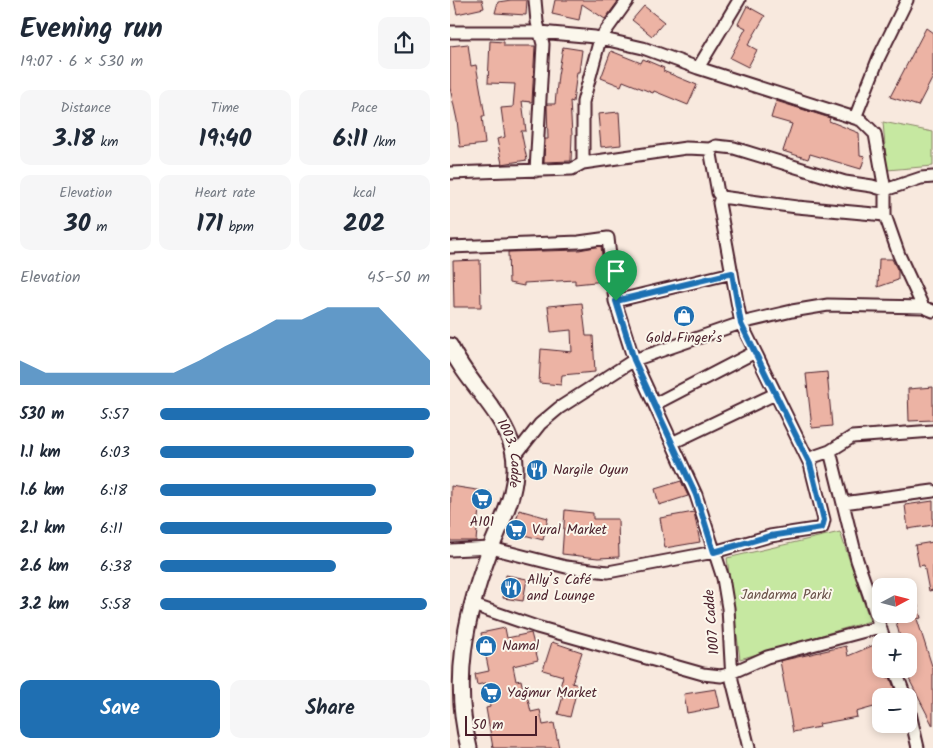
<!DOCTYPE html>
<meta charset="utf-8">
<style>
:root{--surface:#fff;--page:#f6f6f7;--text:#1f2937;--muted:#747a83;--accent:#1f6fb2}
body{margin:0;font-family:Kalam,sans-serif;background:var(--page);color:var(--text);height:100vh;display:flex;flex-direction:column;font-size:19px;white-space:nowrap}
*{box-sizing:border-box;margin:0}
p{font-size:16px;color:var(--muted)}
.icon{flex:none;width:28px;height:28px;fill:none;stroke:currentColor;stroke-width:2;stroke-linecap:round;stroke-linejoin:round}
.map{position:relative;flex:1;overflow:hidden}
.sheet{display:flex;flex-direction:column;background:var(--surface);width:450px}
.sheet>*{flex:none}
.needle{width:32px;rotate:83deg}
.controls{position:absolute;left:422px;top:578px;display:grid;gap:10px}
.controls a{display:grid;place-items:center;width:45px;height:45px;border-radius:10px;background:var(--surface);box-shadow:0 2px 8px #0003;font-size:25px}
.scale{position:absolute;left:15px;bottom:12px;width:72px;box-sizing:border-box;padding-left:5px;border:2px solid #4a1f2b;border-top:0;font-size:14px;line-height:18px;white-space:nowrap;color:#4a1f2b;-webkit-text-stroke:4px #fbf7ec;paint-order:stroke}
.pin{position:absolute;display:grid;place-items:center;width:42px;height:42px;color:#fff;margin:-51px -21px;border-radius:50% 50% 50% 0;rotate:-45deg;box-shadow:0 0 5px #0007}
.pin .icon{rotate:45deg}
.round{display:grid;place-items:center;flex:none;width:52px;height:52px;border-radius:10px;background:var(--page)}
.overview{display:flex;align-items:center;justify-content:space-between;height:85px;padding:0 20px}
h1{font-size:28px;font-weight:800;line-height:38px}
.stats{display:grid;grid-template-columns:repeat(3,1fr);gap:8px;height:85px;padding:5px 20px}
.stats div{display:grid;align-content:center;border-radius:10px;background:var(--page);text-align:center}
.stats b{font-size:25px;font-weight:800}
.stats small{font-size:14px;font-weight:400}
.stats p{font-size:14px}
.chart{height:140px;padding:10px 20px}
.chart p{display:flex;justify-content:space-between}
.chart svg{width:100%;height:90px;margin-top:5px;fill:var(--accent);opacity:.7}
.button{display:flex;gap:10px;margin-top:auto;padding:10px 20px}
.button a{flex:1;height:58px;border-radius:10px;background:var(--accent);color:#fff;font-size:20px;font-weight:800;line-height:58px;text-align:center}
.button a+a{background:var(--page);color:var(--text)}
ul{padding:0 20px;list-style:none;font-size:16px}
li{display:grid;grid-template-columns:80px 60px 1fr;align-items:center;height:38px}
li i{height:12px;border-radius:6px;background:var(--accent)}
main{display:flex;flex:1;min-height:0}
.map>svg:first-child{display:block}
</style>
<main>
<section class="sheet">
<div class="overview"><div><h1>Evening run</h1><p>19:07 · 6 × 530 m</p></div><a class="round"><svg class="icon" aria-label="share" viewBox="0 0 24 24"><path d="M12 15V3M7 8l5-5 5 5M5 13v7h14v-7"/></svg></a></div>
<div class="stats">
<div><p>Distance</p><b>3.18<small> km</small></b></div>
<div><p>Time</p><b>19:40</b></div>
<div><p>Pace</p><b>6:11<small> /km</small></b></div>
</div>
<div class="stats">
<div><p>Elevation</p><b>30<small> m</small></b></div>
<div><p>Heart rate</p><b>171<small> bpm</small></b></div>
<div><p>kcal</p><b>202</b></div>
</div>
<div class="chart"><p><span>Elevation</span>45–50 m</p>
<svg viewBox="0 0 160 44" preserveAspectRatio="none"><path d="M0 44V32L10 38L20 38L30 38L40 38L50 38L60 38L70 32L80 25L90 19L100 12L110 12L120 6L130 6L140 6L150 19L160 32V44z"/></svg>
</div>
<ul>
<li><b>530 m</b>5:57<i style="width:100%"></i></li>
<li><b>1.1 km</b>6:03<i style="width:94%"></i></li>
<li><b>1.6 km</b>6:18<i style="width:80%"></i></li>
<li><b>2.1 km</b>6:11<i style="width:86%"></i></li>
<li><b>2.6 km</b>6:38<i style="width:65%"></i></li>
<li><b>3.2 km</b>5:58<i style="width:99%"></i></li>
</ul>
<div class="button"><a>Save</a><a>Share</a></div>
</section>
<div class="map">
<svg width="483" height="748" viewBox="0 0 483 748">
<rect width="100%" height="100%" fill="#f8e9de"/>
<filter id="ink" filterUnits="userSpaceOnUse"><feTurbulence type="fractalNoise" baseFrequency=".02" numOctaves="2"/><feDisplacementMap in="SourceGraphic" scale="10" xChannelSelector="R" yChannelSelector="G"/><feConvolveMatrix kernelMatrix="1 2 1 2 8 2 1 2 1" color-interpolation-filters="sRGB"/></filter>
<g filter="url(#ink)">
<path fill="#c6e8a1" stroke="#888466" d="M433,122L483,132V166L437,170Z
M390,532L420,621L290,659L277,558Z"/>
<path fill="#ecb3a4" stroke="#4a1f2b" d="M4,0H32L34,8L7,14Z
M61,0H77L76,15L45,13L48,2Z
M105,0H169L155,19L132,4L129,20L102,14Z
M194,6L214,22L202,36L182,20Z
M297,6L315,16L298,45L307,50L298,67L280,58L296,28L288,24Z
M476,28L483,33V77L468,106L440,97Z
M40,41L54,42V46H85L82,102L72,101L76,131H71L77,160L52,164L47,139L55,137L51,108L63,107L65,84L38,83Z
M18,44L21,66L26,65L30,87L35,116H32L35,144L10,147L7,120L0,88V46Z
M113,47L132,50L129,72H127L123,102L120,101L122,135L121,161L94,162L95,139H98L97,104H105L108,75Z
M161,51L191,63L193,59L214,68L213,71L247,85L238,105L204,91L203,93L173,81L171,86L151,78Z
M326,101L380,118L379,121L409,133L410,155L415,156L411,169L360,154L358,159L333,151L342,124L321,118Z
M169,112L171,145L151,147L148,114Z
M151,246L155,281L125,284V280L74,283V286L59,283L58,252L129,250Z
M429,259H442L448,271V280L428,287Z
M30,260L31,307H4L3,261Z
M132,303L136,336H143L145,372L112,375L111,385L89,383L91,349L122,352L121,330L101,332L98,306Z
M377,372L382,426L362,428L356,374Z
M483,387V420L459,421L458,389Z
M231,481L238,496L209,505L205,489Z
M1,486L40,492L37,509L29,508L26,541H0Z
M483,501V525L458,529L455,505Z
M69,510L98,518L93,540L63,532Z
M115,510L143,513V519H168L169,557L148,558L112,554Z
M244,512L250,542L215,548L210,518Z
M483,542V590L479,591L474,565L469,566L465,545Z
M56,575L77,579L73,601L53,598Z
M461,581L471,618L467,619L483,669V726L459,679L462,677L459,668V641H451L444,614H459V582Z
M55,628L57,638L81,633L88,660L63,666L66,681L71,680L75,699H78L81,712L90,710L93,725L104,723L109,748H43L36,708L40,707L36,683L27,685L25,674L39,671L31,633Z
M102,642L132,652L122,683L128,685L120,717L108,714L113,696L108,695L113,676L93,670Z
M424,645L431,662V669H434L438,678L440,677L447,696H431V705L406,712L407,717L369,724L370,727L343,732L330,661L396,646L398,656Z
M266,689L270,707L237,713L234,694Z"/>
<g fill="none" stroke-linecap="round" stroke-linejoin="round">
<g stroke="#4a1f2b" stroke-width="15">
<path id="street" d="M85,0L87,22L93,44L86,171
M0,32H90L145,37L193,48L248,68L411,120L425,134L435,190V215L449,255L473,307
M248,68L289,0
M405,118L429,57L457,0
M260,149L268,193L271,197L269,203L291,323L360,464
M133,163V102L150,39L178,0
M0,173L122,169L133,163L236,148L260,149L266,146L284,148L395,182L422,186L435,190L471,178L483,177
M271,197L347,207L435,215
M0,247L129,242L158,238L165,301L184,360L246,495L273,578L278,608L282,680L299,748
M165,301L282,273
M205,404L305,352
M222,443L325,394
M380,451L407,560L435,641
M64,457L90,424L109,408L184,360L291,323L342,311L378,305L473,307L483,311
M393,503L483,491
M0,550L41,548L116,567L158,572L264,552L320,536L372,528L374,520L360,464L363,457L380,451L402,437L483,431
M23,605L87,627L253,674L271,676L281,673L317,657L430,627
M445,669L455,696
M459,709L468,748"/>
</g>
<g stroke="#4a1f2b" stroke-width="19">
<g id="secondary">
<path id="s1" d="M0,346C17,384 52,409 63,449C72,487 51,521 38,555C15,618 2,681 19,748"/>
</g>
</g>
<use href="#street" stroke="#fbf7ec" stroke-width="11"/>
<use href="#secondary" stroke="#fbf7ec" stroke-width="15"/>
</g>
</g>
<g fill="none" stroke-linecap="round" stroke-linejoin="round" filter="url(#ink)">
<g stroke="#fff" stroke-width="10">
<path id="route" d="M282,273L291,324L360,464L374,520L372,528L320,536L264,552L246,495L184,360L166,301Z"/>
</g>
<use href="#route" stroke="#1f6fb2" stroke-width="6"/>
</g>
<defs>
<g id="shop-disc" transform="scale(1.125)"><circle r="9.5" fill="#1f6fb2" stroke="#fbf7ec"/><path d="M-5-2.5h2.3a2.7 3.5 0 0 1 5.4 0H5L5.5 6h-11ZM-1.5-2.5h3a1.5 2.3 0 0 0-3 0Z" fill="#fff"/></g>
<g id="restaurant-disc" transform="scale(1.125)"><circle r="9.5" fill="#1f6fb2" stroke="#fbf7ec"/><path d="M-5-6h1v4h1v-4h1v4h1v-4h1v5L-1.5 .5V6h-2V.5L-5-1ZM5-6V6H3V1.5H1.5Q1.5-4 5-6Z" fill="#fff"/></g>
<g id="supermarket-disc" transform="scale(1.125)"><circle r="9.5" fill="#1f6fb2" stroke="#fbf7ec"/><path d="M-6-5.5h2.5l.6 2H6L4.5 2H-2.5L-4.4-4H-6ZM-1.5 3.2a1.3 1.3 0 1 0 .1 0ZM3 3.2a1.3 1.3 0 1 0 .1 0Z" fill="#fff"/></g>
</defs>
<g fill-rule="evenodd">
<use href="#shop-disc" x="234" y="316"/>
<use href="#restaurant-disc" x="87" y="470"/>
<use href="#supermarket-disc" x="32" y="499"/>
<use href="#supermarket-disc" x="66" y="530"/>
<use href="#restaurant-disc" x="61" y="588"/>
<use href="#shop-disc" x="36" y="646"/>
<use href="#supermarket-disc" x="41" y="693"/>
</g>
<g text-anchor="middle" dominant-baseline="central" stroke-width="4" stroke-linejoin="round" paint-order="stroke">
<g font-size="14" fill="#4a1f2b" stroke="#fbf7ec" text-anchor="start">
<text x="234" y="338" text-anchor="middle">Gold Finger’s</text>
<text x="103" y="470">Nargile Oyun</text>
<text x="32" y="522" text-anchor="middle">A101</text>
<text x="82" y="530">Vural Market</text>
<text x="77" y="580">Ally’s Café<tspan x="77" dy="16">and Lounge</tspan></text>
<text x="52" y="646">Namal</text>
<text x="57" y="693">Yağmur Market</text>
</g>
<g font-size="14" fill="#4a1f2b" stroke="#fbf7ec">
<text stroke="none"><textPath href="#s1" startOffset="125">1003. Cadde</textPath></text>
<text transform="translate(262 622) rotate(-95)">1007 Cadde</text>
</g>
<g font-size="14" fill="#695148" stroke="#fbf7ec">
<text x="336" y="595">Jandarma Parki</text>
</g>
</g>
</svg>
<div class="controls">
<a><svg class="needle" viewBox="-14 -14 28 28"><path d="M0-13l5 13h-10z" fill="#e53935"/><path d="M0 13l5-13h-10z" fill="#747a83"/></svg></a>
<a>+</a>
<a>−</a>
</div>
<div class="scale">50 m</div>
<div class="pin" style="left:166px;top:301px;background:#1e9e55"><svg class="icon" aria-label="arrive" viewBox="0 0 24 24"><path d="M6 21V4h12l-3 4 3 4H6"/></svg></div>
</div>
</main>
